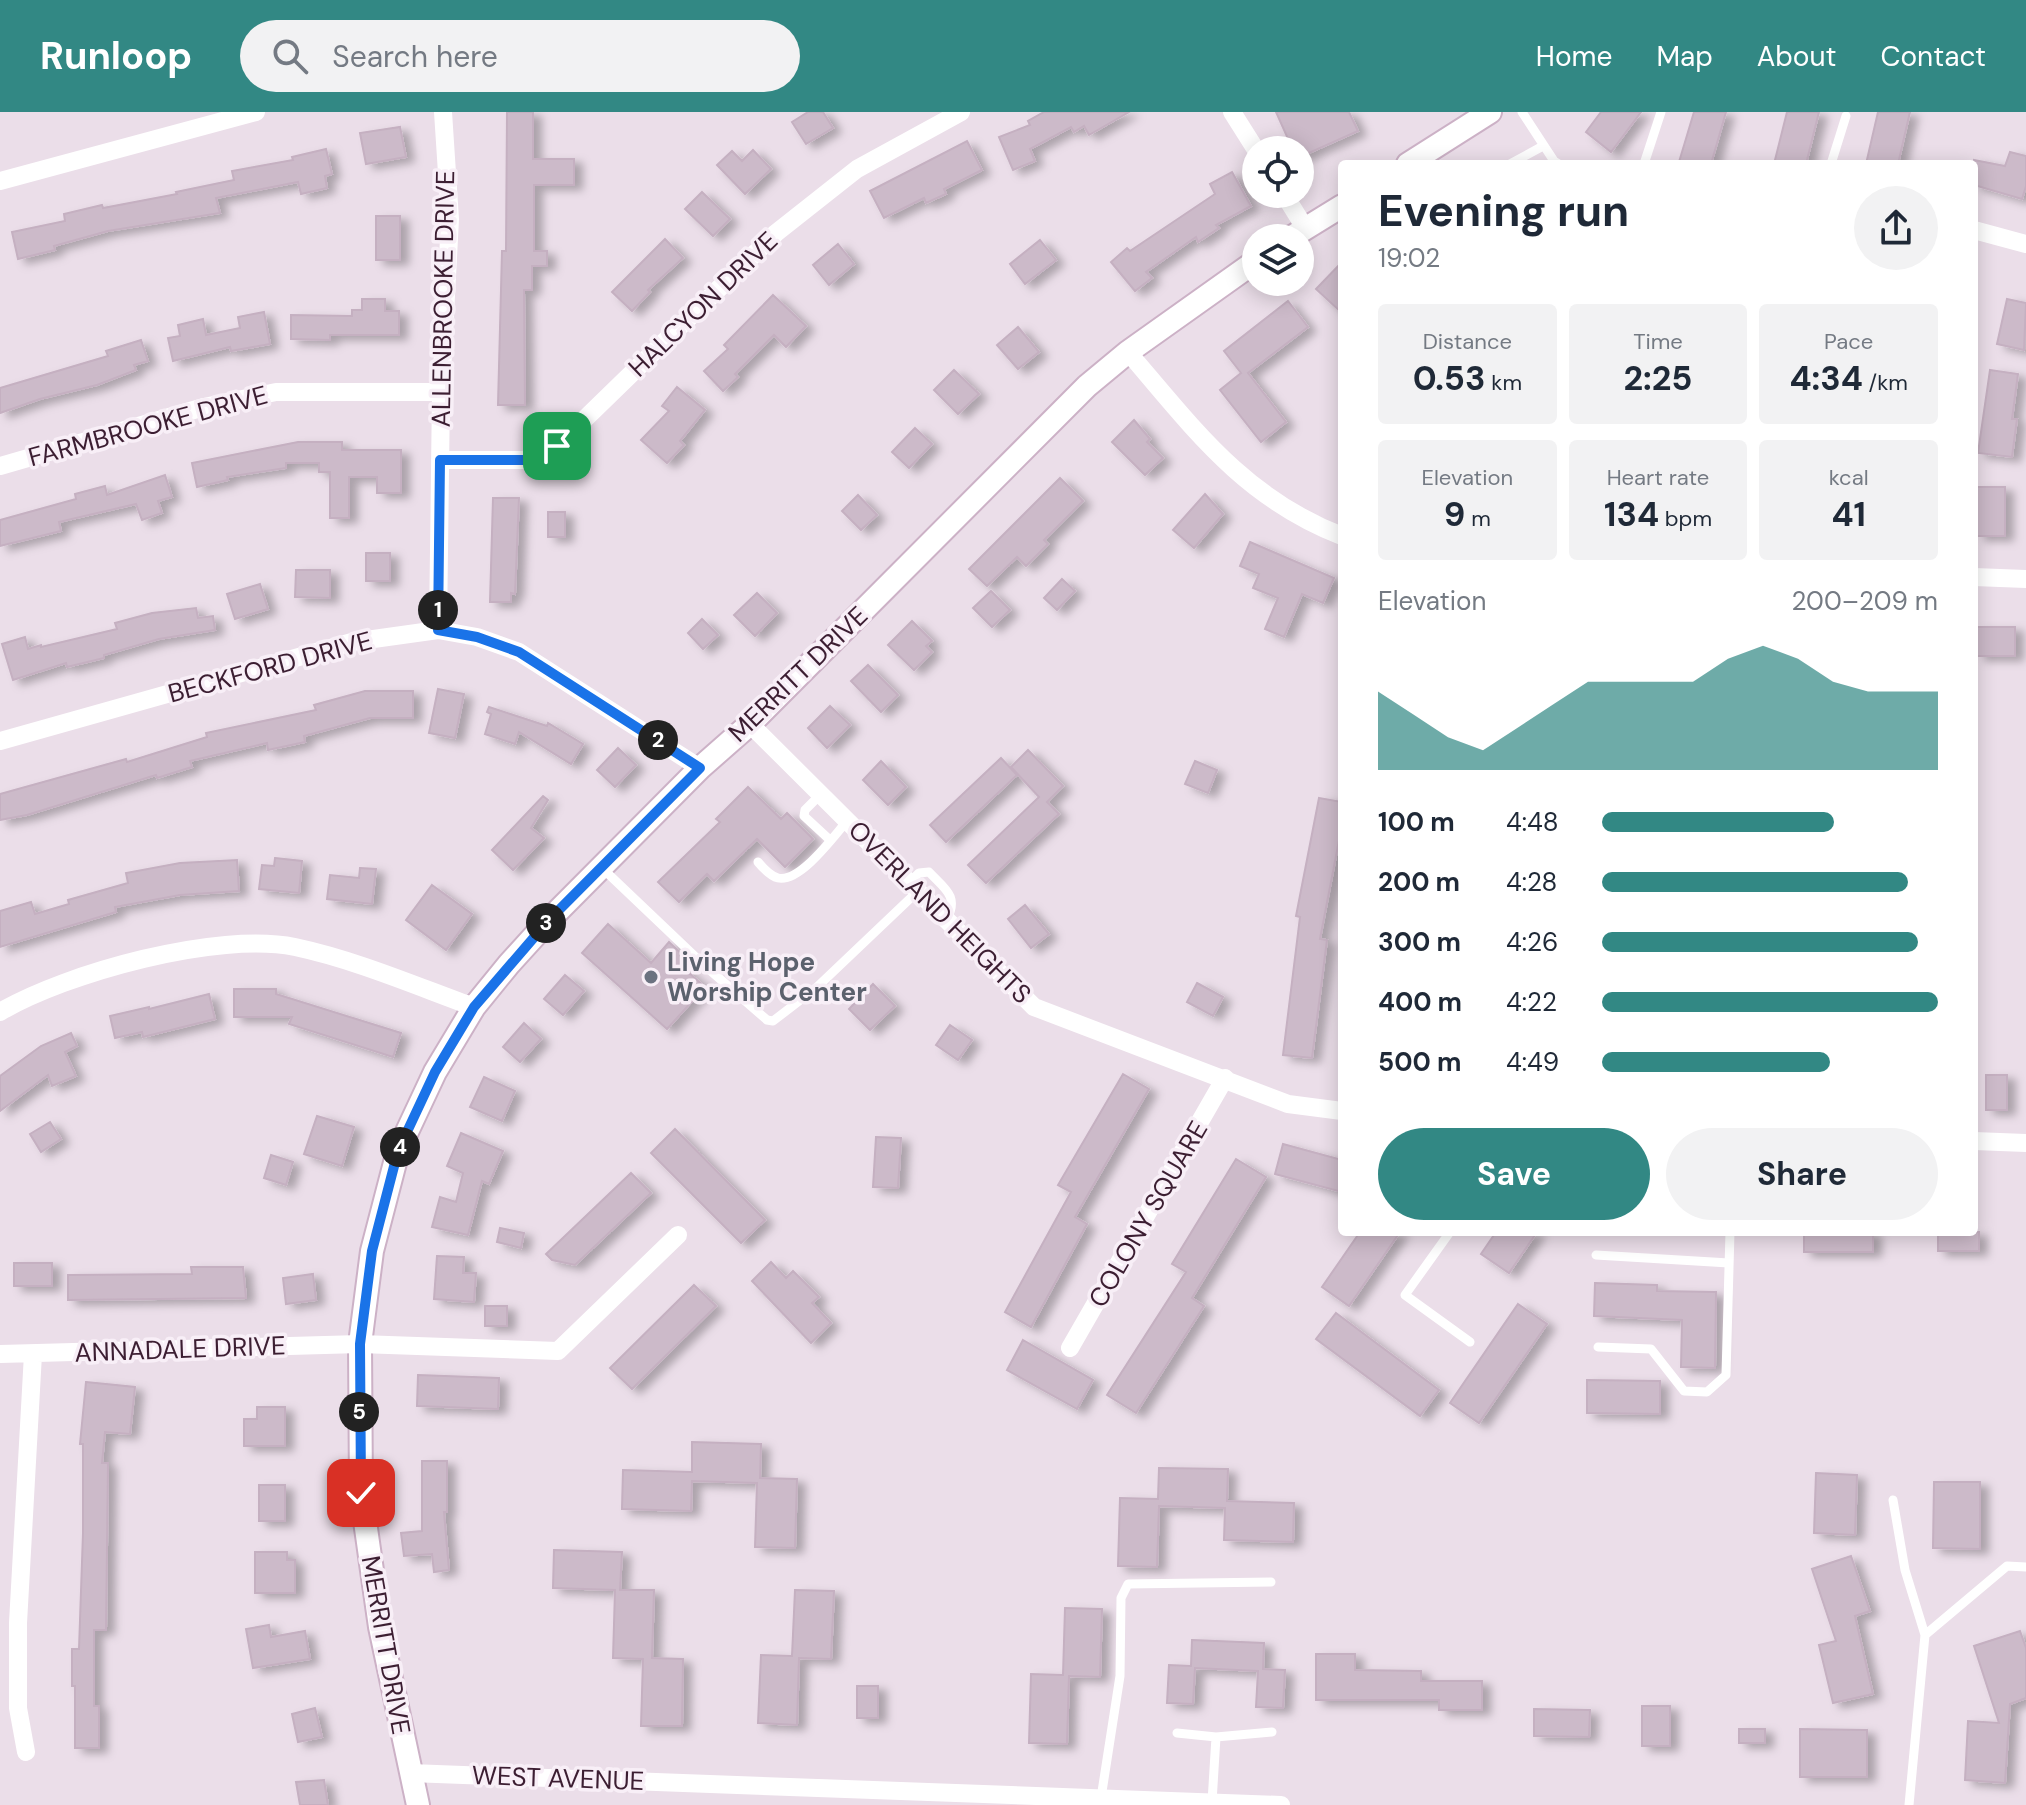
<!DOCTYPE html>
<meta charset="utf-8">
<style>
:root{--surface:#fff;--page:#f2f2f3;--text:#1f2937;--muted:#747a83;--accent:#328884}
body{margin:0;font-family:"DM Sans",sans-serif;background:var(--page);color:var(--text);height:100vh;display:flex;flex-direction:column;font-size:30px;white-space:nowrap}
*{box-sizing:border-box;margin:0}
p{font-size:26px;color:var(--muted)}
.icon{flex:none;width:44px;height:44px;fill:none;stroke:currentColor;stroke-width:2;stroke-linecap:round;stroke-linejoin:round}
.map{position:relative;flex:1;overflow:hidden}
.side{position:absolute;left:1338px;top:48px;width:640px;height:1076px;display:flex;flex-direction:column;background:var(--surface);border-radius:8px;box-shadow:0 4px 20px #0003}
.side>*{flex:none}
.fabs{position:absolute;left:1242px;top:24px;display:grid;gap:16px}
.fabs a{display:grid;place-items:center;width:72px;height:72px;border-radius:50%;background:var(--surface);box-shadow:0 4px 20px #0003;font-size:40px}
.pin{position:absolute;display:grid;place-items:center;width:68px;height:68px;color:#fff;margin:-34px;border-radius:16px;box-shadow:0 4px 12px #0006}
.km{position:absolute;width:40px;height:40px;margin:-20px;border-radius:50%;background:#222;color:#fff;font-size:22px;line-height:40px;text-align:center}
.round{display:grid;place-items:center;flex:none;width:84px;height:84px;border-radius:42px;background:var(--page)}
.summary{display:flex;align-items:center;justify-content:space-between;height:136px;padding:0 40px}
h1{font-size:44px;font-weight:700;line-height:60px}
.metrics{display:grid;grid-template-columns:repeat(3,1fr);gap:12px;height:136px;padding:8px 40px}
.metrics div{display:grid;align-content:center;border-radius:8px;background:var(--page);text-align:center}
.metrics b{font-size:34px;font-weight:700}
.metrics small{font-size:22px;font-weight:400}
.metrics p{font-size:22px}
.chart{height:224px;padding:16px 40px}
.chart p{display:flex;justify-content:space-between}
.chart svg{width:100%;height:144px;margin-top:8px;fill:var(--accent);opacity:.7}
.primary-button{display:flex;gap:16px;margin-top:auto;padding:16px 40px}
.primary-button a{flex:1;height:92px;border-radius:48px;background:var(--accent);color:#fff;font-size:32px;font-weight:700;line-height:92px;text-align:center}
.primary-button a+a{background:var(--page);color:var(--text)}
ul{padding:0 40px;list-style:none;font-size:26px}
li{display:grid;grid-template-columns:128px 96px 1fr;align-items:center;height:60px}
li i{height:20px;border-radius:10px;background:var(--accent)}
header{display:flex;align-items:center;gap:48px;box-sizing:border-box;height:112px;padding:0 40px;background:var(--accent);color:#fff}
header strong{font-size:38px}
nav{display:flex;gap:44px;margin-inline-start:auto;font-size:28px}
.search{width:560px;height:72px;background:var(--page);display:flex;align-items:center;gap:20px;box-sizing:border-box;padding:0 28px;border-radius:44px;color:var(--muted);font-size:30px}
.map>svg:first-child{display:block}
</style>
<header>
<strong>Runloop</strong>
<div class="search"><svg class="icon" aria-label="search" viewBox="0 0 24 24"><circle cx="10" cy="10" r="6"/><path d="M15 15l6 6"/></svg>Search here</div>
<nav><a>Home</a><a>Map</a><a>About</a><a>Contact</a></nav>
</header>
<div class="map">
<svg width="2026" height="1693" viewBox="0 0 2026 1693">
<defs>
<filter id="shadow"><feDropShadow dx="8" dy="4.5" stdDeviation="4" flood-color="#0004"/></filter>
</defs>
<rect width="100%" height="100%" fill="#ebdee9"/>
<path fill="#ccbac9" stroke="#c5b0c1" stroke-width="2" filter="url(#shadow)" d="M507,0H533V47H574V73H534V139H547V154H532V178H524L525,293H498L502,139H506Z
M808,0H823L833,16L806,32L792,10Z
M1044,0H1129L1089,23L1084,14L1074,20L1071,15L1030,37L1035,49L1013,58L999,25L1030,13L1028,9Z
M1276,0H1349L1358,19L1300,45V38H1293Z
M1601,0H1641L1611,40L1586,20Z
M1694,0H1726L1711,52L1679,50Z
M1787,0H1819L1806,52H1774Z
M1878,0H1910L1898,52H1866Z
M400,15L406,45L366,52L360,21Z
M967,29L982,58L944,77L946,82L926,91L924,86L884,106L870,79Z
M326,37L332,62L325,64L327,76L301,82L298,70L216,86L220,101L108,119L54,134L55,138L18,147L12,120L65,109L64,102L102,93L103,96L177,82L176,80L234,68L232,59L293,48L292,45Z
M753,38L771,57L745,82L717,53L732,39L742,49Z
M2010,40L2026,44V74L2022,87L1974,73V48L2005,54Z
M1232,60L1251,94L1216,113L1219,116L1198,130L1196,125L1146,160L1152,166L1135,179L1111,150L1127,136L1130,139L1215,82L1210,72Z
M702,80L730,107L713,124L685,97Z
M376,104H400V148H376Z
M665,127L683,146L648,178L650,180L632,199L612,180Z
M1040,128L1056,148L1025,172L1010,152Z
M838,132L854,152L829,173L813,153Z
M1342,150V201L1316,177Z
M773,183L806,214L786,235L774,223L735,262L738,265L723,279L704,259L728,237L724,233Z
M362,187H385V199H399V223H330V228L291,227V203L352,204V198H362Z
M2007,187L2026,191L2024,238L1997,232Z
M1288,189L1308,215L1248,261L1286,310L1261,330L1220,278L1241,261L1224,239Z
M264,200L270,232L231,239L230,235L173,249L168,226L180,224L178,213L203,207L206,223L240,216L238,205Z
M1018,215L1039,240L1018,257L997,233Z
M141,228L148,249L134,253L136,258L97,273L40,287L0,301V276L108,244L106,239Z
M954,258L979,282L958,302L934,278Z
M1990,258L2018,262L2012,307H2017L2012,345L1978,341Z
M677,275L705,298L680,329L684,333L667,351L641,328L669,299L662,294Z
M1134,308L1150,327L1147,330L1163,346L1145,363L1112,330Z
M915,316L932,332L909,356L892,340Z
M298,330H342V338H401V381H377V365H349V406H330V360H319V351H286V356L227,365L228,368L197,375L192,351Z
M165,363L172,385L158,389L162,401L142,408L136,392L59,410L61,419L0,434V408L76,387L75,382L105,374L107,383Z
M1060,366L1083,389L1044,428L1048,432L1026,454L1017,445L987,474L969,457Z
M1977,375H2005V424H1977Z
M1205,382L1223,402L1194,436L1173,418Z
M858,383L877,403L861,418L842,399Z
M493,386H519L515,482L511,481V490H490Z
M548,400H565V425H548Z
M1250,430L1334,466L1323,491L1302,482L1284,525L1265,517L1278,486L1253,476L1259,462L1240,454Z
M366,441H390V469H366Z
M296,458H330V486L295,485Z
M1062,467L1075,479L1057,498L1044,486Z
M260,472L268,497L235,507L227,482Z
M991,479L1010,498L992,515L973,496Z
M757,481L777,501L755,524L734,503Z
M196,496L198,506L213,504L215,518L159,527L104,543V546L67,555L66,551L13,568L2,532L25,525L28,537L41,533V535L117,517L115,511L152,501Z
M702,507L718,523L703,537L688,521Z
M912,509L932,529L926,534L932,540L914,558L888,533Z
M1977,515H2015V544H1977Z
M868,553L898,583L881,600L851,569Z
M438,577L464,582L455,626L429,621Z
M365,579H413V606H370L304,624L305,630L268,638L267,631L190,649L192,655L157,666L156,663L27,703L0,708V682L126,647L127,650L207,625L206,621L316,598L314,593Z
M830,594L850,613L827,636L808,616Z
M489,595L547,614L548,611L583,632L571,652L519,620L515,632L485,622L491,602L487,600Z
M618,636L636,653L615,675L597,658Z
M1028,638L1063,674L1047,690L1059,702L986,771L968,753L1039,685L1011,655Z
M1001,646L1017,663L946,730L930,713Z
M881,649L906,675L888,693L863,668Z
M1195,649L1217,658L1208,681L1185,672Z
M748,675L781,707L787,701L813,727L785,755L757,727L714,769L707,762L679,790L658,770L720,710L716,707Z
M543,684L548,688L531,716L544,726L513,758L492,738Z
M1319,686L1342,690V713L1320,827L1327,828L1312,946L1283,943L1300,805L1296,804Z
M275,746L302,749L299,781L259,777L262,753L274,754Z
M237,748L239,779L180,783L115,795L116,800L0,835V799L31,790L35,802L69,792L68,788L128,771L126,761L180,751Z
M360,756L376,757L372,792L327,787L330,763L359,766Z
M432,773L472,802L446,838L406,808Z
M1025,793L1049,822L1031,836L1008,807Z
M608,812L651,851L669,830L687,847L681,854L705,875L667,917L582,841Z
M565,863L584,879L563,903L544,887Z
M1197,871L1223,885L1213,904L1187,890Z
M873,872L895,894L870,918L849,897Z
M234,877H276V882L401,921L393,945L289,912L292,905H234Z
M209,882L215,907L143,925L142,920L115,926L110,904L149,895V897Z
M524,911L541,927L520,950L503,935Z
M950,913L972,928L958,948L936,933Z
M71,921L77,934L65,940L76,964L52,974L48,963L0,999V964L41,934Z
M1123,962L1149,977L1075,1105L1087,1112L1031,1215L1005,1200L1071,1080L1058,1073Z
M1986,963H2007V998H1986Z
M484,965L515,979L502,1009L470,995Z
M317,1004L354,1015L342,1054L304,1042Z
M50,1010L61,1027L41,1040L30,1022Z
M675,1017L765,1108L741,1131L651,1041Z
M461,1021L503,1039L489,1072L482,1069L468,1123L432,1115L440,1085L456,1090L463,1061L447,1054Z
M876,1025L901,1026L898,1076L873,1075Z
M1283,1032L1342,1048V1080L1275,1062Z
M271,1043L293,1050L286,1073L264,1066Z
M1236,1047L1266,1065L1192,1186L1204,1194L1136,1301L1107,1283L1186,1160L1172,1152Z
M631,1061L651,1081L575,1153L552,1148L546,1142Z
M500,1116L524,1121L521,1136L497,1130Z
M1360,1120H1400L1349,1194L1322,1175Z
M1496,1120H1537L1509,1161L1481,1142Z
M1804,1120H1873V1140H1804Z
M1938,1120H1979V1139H1938Z
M437,1144L464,1145L463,1161H476L474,1190L434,1187Z
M771,1150L786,1166L793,1159L819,1185L812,1191L831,1211L811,1231L752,1169Z
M14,1151H52V1174H14Z
M191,1155H243L246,1186L68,1188V1163L192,1162Z
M313,1162L316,1188L286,1192L283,1166Z
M1595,1171L1657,1173V1179L1716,1180L1715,1256L1681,1255L1682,1208L1594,1204Z
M694,1173L716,1194L632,1277L610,1256Z
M1518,1192L1547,1212L1479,1311L1450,1291Z
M485,1194H507V1214H485Z
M1336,1201L1439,1278L1420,1304L1316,1227Z
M1023,1228L1093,1268L1077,1297L1007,1258Z
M418,1263L499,1266L498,1297L417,1294Z
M1587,1268L1660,1269V1302L1587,1301Z
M86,1270L135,1275L130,1322L105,1320L102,1351H108L106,1518H94V1594H99V1636H75V1574H72V1537H79L83,1421V1332H80Z
M257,1295H285V1334H244V1307H257Z
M692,1330L761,1332L760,1366L797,1367L795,1436L755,1435L757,1371L692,1369L691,1399L622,1397L623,1358L692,1360Z
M422,1349H447V1400H444L449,1458L434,1460L432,1442L404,1444L401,1421L422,1419Z
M1159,1356L1228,1357L1227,1389L1294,1391L1293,1430L1224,1428L1225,1396L1159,1394L1157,1455L1118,1454L1120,1386L1158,1387Z
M1816,1361L1857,1363L1855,1423L1814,1421Z
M1934,1370H1980V1437L1933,1436Z
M259,1373H285V1409H259Z
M554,1438L622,1440L620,1478H654L652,1546L683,1547L682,1614H641L643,1547L613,1546L615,1478L553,1476Z
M255,1440H287V1448H295V1481H255Z
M1851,1444L1870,1499L1855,1504L1873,1582L1833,1591L1819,1533L1836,1529L1812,1457Z
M795,1478L834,1479L831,1547L799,1546L797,1613L758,1611L761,1543L792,1544Z
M1065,1496L1102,1497L1100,1565L1069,1564L1067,1632L1029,1631L1031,1562L1063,1563Z
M269,1513L271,1525L305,1519L310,1547L253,1556L246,1517Z
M2020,1519L2026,1536V1586L2010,1592L2005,1671L1965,1668L1968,1609L1999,1611L1974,1534Z
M1192,1528L1264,1531L1263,1557L1285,1558L1283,1596L1256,1595L1258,1559L1195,1556L1193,1592L1167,1591L1169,1553L1191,1554Z
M1316,1542H1355V1558L1421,1559V1569H1482V1598H1439V1588H1316Z
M857,1574H878V1606H857Z
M1642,1594H1670V1634H1642Z
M315,1596L322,1625L298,1630L292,1602Z
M1534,1597L1590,1598L1589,1625L1534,1624Z
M1739,1617H1765V1631H1739Z
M1800,1617L1867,1618V1665H1800Z
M324,1668L328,1693H300L296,1670Z"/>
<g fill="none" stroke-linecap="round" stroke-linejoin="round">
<g stroke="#ccb1c6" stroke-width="26">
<path id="secondary" d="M1408,52L1490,0
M1290,126L1342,94
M418,1693L380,1515L361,1381L360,1232L372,1139L398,1039L435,960L474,895L509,852L549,808L700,656L750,612L1087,274L1128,240L1256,149"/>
</g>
<path stroke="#fff" stroke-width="9" d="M1522,0L1554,49L1559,52
M1510,52L1543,34
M1644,52L1661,0
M1831,52L1846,4
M820,683L805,698L804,704L830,728
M758,750C763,756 770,764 778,766C800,771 834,724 847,709
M601,755L704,853L767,908L773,909L816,876L918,779
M910,770L919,761L929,760C945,777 959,784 947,807
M1450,1120L1405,1183L1470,1230
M1596,1143L1729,1151
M1598,1235L1651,1237L1684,1279L1707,1280L1726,1263L1730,1120
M1893,1388L1905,1458L1925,1523
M1177,1621L1216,1625
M1101,1686L1120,1564L1121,1486L1128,1472L1271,1470
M1212,1690L1216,1625L1272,1620
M1909,1693L1925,1523L2007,1454L2026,1455"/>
<path stroke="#fff" stroke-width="18" d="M1232,0L1256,38
M0,69L256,0
M1284,82L1305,116
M1974,118L2026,132
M1128,240C1194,317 1244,386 1342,424
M440,348H524L557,334L776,121L857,57L961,0
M0,354L204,295L276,280H441
M1974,465L2026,467
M438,518L441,280L450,107L443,0
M750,612L1034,895L1288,992L1342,999
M0,629L352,530L438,518L477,525L519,540L700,656
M0,900C66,861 218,819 295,835C356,848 416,874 474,895
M1974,1029L2026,1031
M1070,1236L1225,966
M0,1242L360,1232L558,1239L678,1123
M26,1640L18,1596V1511L33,1242
M410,1661L1281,1693"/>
<use href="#secondary" stroke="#fff" stroke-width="22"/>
</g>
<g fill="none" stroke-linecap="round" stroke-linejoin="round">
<g stroke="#fff" stroke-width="16">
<path id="route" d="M361,1381L360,1232L372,1139L398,1039L435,960L474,895L549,808L700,656L519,540L477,525L438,518L440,348H524L557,334"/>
</g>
<use href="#route" stroke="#1a73e8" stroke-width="10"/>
</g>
<circle fill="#6b7280" stroke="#f8eff7" stroke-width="3" cx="651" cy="865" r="8"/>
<g text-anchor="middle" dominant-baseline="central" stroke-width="7" stroke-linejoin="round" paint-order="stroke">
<g font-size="26" fill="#3c1e32" stroke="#f8eff7">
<text transform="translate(443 187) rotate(-89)">ALLENBROOKE DRIVE</text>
<text transform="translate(703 192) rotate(-44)">HALCYON DRIVE</text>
<text transform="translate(148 314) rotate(-15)">FARMBROOKE DRIVE</text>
<text transform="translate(270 555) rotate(-15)">BECKFORD DRIVE</text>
<text transform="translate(798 562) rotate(-44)">MERRITT DRIVE</text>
<text transform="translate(940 800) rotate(45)">OVERLAND HEIGHTS</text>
<text transform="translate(1148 1102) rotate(-60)">COLONY SQUARE</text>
<text transform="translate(180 1237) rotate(-2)">ANNADALE DRIVE</text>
<text transform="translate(386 1533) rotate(80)">MERRITT DRIVE</text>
<text transform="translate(558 1666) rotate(2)">WEST AVENUE</text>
</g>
<g font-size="26" font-weight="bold" fill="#5b616d" stroke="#f8eff7" text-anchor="start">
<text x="667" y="850">Living Hope<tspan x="667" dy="30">Worship Center</tspan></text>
</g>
</g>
</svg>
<div class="fabs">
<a><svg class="icon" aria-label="locate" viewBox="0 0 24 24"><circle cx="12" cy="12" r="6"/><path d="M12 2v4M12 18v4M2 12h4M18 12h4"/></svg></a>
<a><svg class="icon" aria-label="layers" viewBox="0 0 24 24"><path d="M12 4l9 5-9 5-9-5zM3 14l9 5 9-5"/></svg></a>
</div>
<div class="pin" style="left:557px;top:334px;background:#1e9e55"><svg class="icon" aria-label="arrive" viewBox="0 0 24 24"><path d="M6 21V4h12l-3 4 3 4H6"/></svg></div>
<div class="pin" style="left:361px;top:1381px;background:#d93025"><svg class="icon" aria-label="check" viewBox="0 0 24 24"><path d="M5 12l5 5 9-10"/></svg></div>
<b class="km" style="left:438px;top:498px">1</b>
<b class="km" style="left:658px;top:628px">2</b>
<b class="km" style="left:546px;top:811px">3</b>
<b class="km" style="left:400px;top:1035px">4</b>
<b class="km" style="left:359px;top:1300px">5</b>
<section class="side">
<div class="summary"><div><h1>Evening run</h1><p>19:02</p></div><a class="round"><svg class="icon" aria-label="share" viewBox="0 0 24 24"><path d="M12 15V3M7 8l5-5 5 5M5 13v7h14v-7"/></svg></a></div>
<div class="metrics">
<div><p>Distance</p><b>0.53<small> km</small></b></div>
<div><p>Time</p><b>2:25</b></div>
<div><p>Pace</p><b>4:34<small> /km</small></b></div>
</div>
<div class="metrics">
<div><p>Elevation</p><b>9<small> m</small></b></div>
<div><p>Heart rate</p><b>134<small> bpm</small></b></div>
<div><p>kcal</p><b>41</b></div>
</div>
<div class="chart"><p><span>Elevation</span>200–209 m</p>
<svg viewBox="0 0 160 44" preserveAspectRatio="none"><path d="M0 44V20L10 27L20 34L30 38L40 31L50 24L60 17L70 17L80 17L90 17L100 10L110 6L120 10L130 17L140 20L150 20L160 20V44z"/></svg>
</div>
<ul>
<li><b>100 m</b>4:48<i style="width:69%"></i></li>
<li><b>200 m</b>4:28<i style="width:91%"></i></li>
<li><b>300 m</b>4:26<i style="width:94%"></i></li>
<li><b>400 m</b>4:22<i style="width:100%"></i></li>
<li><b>500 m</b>4:49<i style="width:68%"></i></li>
</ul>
<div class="primary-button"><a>Save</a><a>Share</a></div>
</section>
</div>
